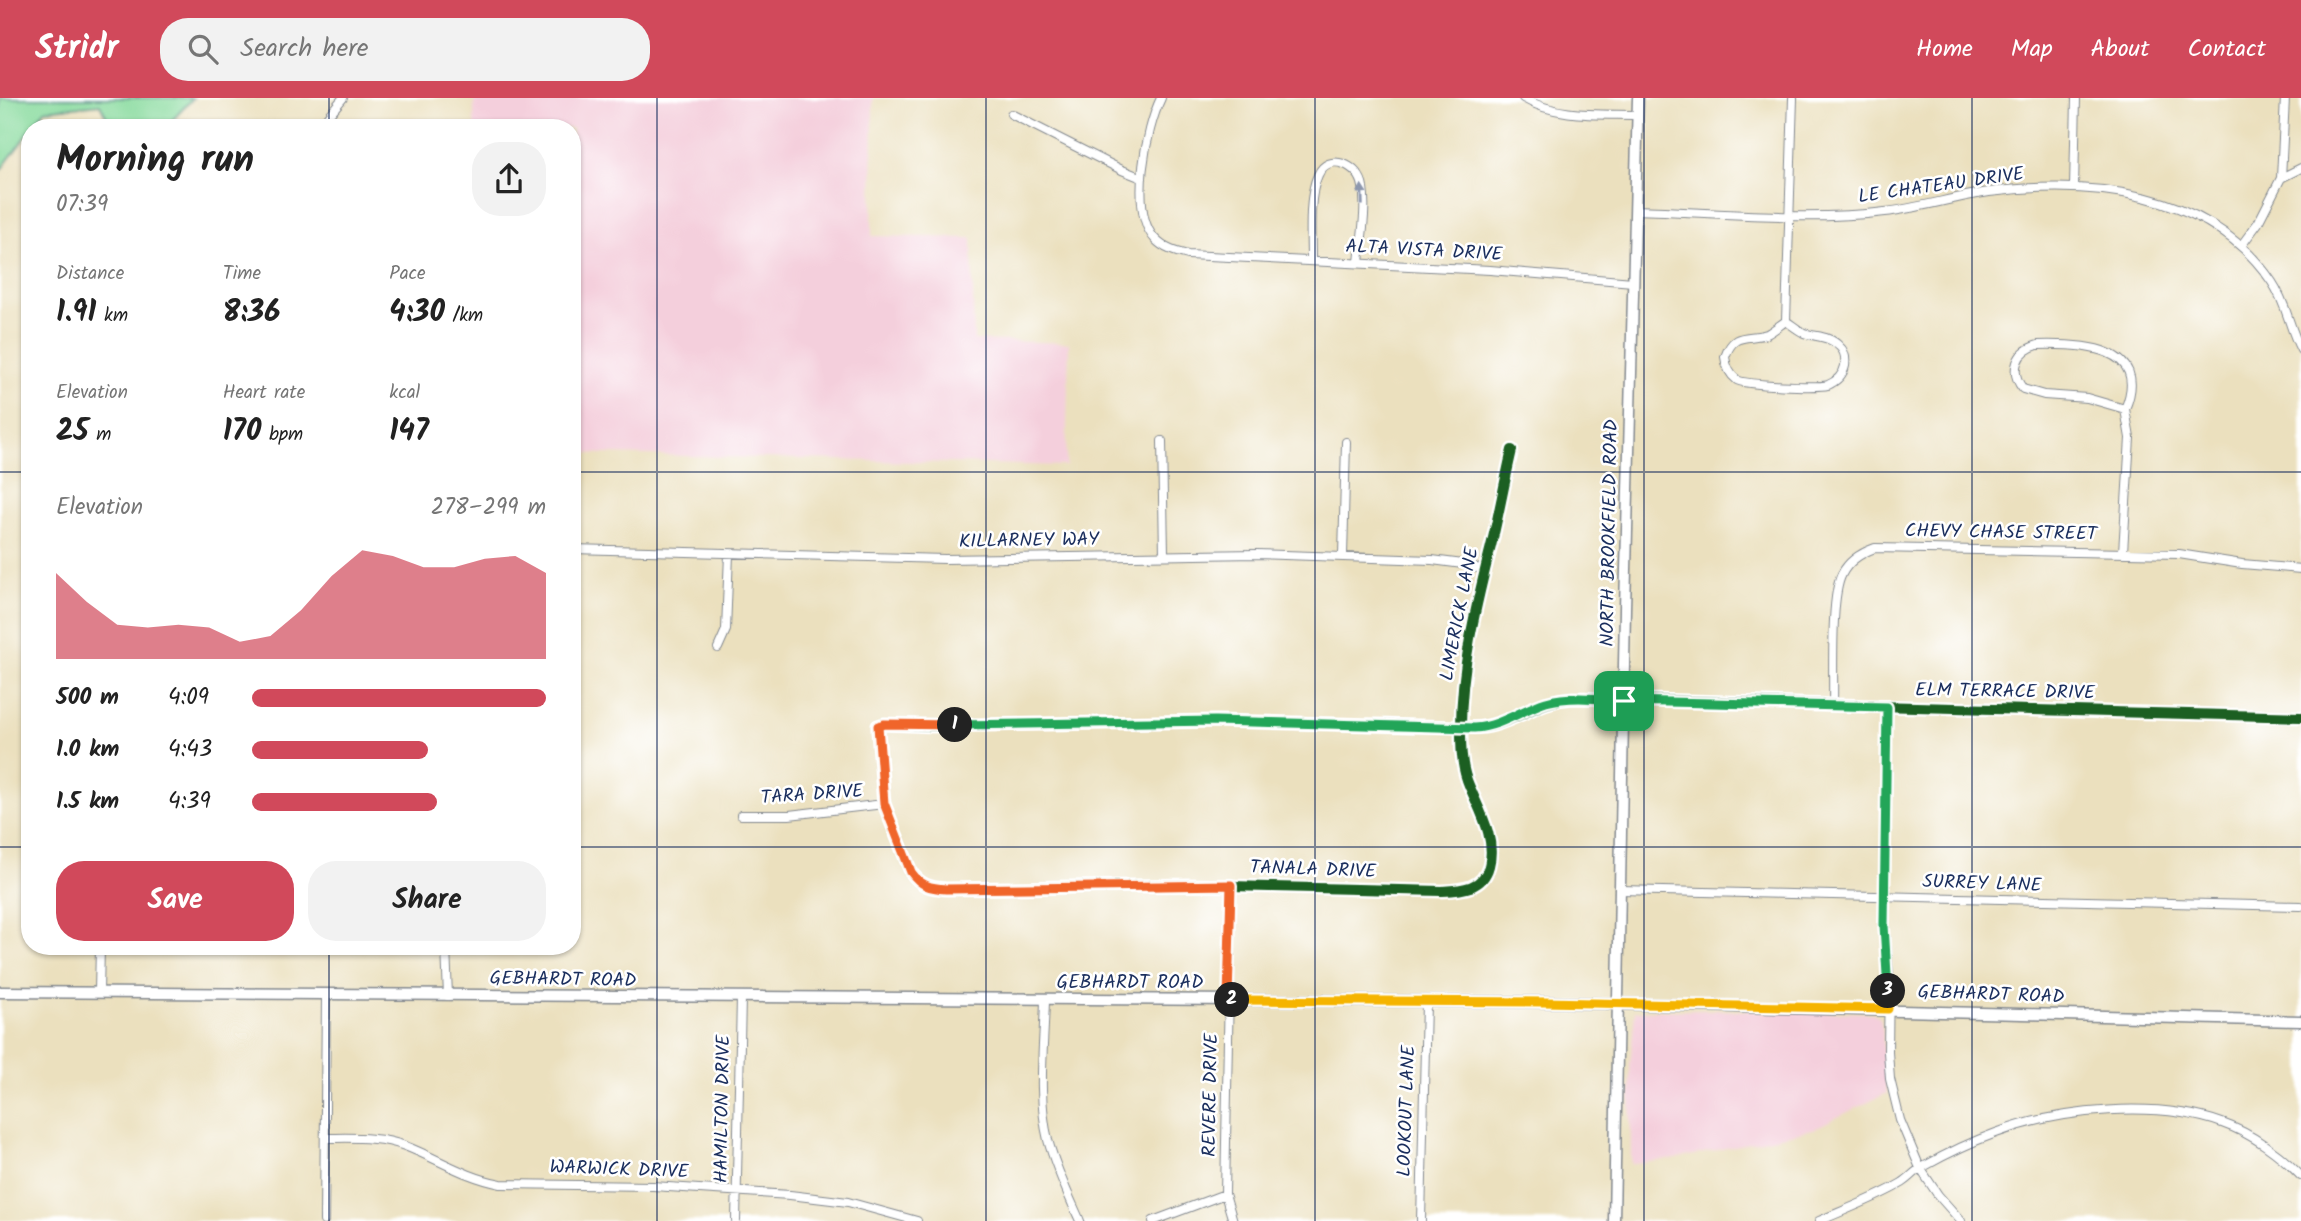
<!DOCTYPE html>
<meta charset="utf-8">
<style>
:root{--surface:#fff;--page:#f2f2f2;--text:#222;--muted:#767676;--accent:#d1495b}
body{margin:0;font-family:Kalam,sans-serif;background:var(--page);color:var(--text);height:100vh;display:flex;flex-direction:column;font-size:26px;white-space:nowrap}
*{box-sizing:border-box;margin:0}
p{font-size:23px;color:var(--muted)}
.icon{flex:none;width:38px;height:38px;fill:none;stroke:currentColor;stroke-width:2;stroke-linecap:round;stroke-linejoin:round}
.map{position:relative;flex:1;overflow:hidden}
.panel{position:absolute;left:21px;top:21px;width:560px;height:836px;display:flex;flex-direction:column;background:var(--surface);border-radius:28px;box-shadow:0 2px 5px #0004}
.panel>*{flex:none}
.pin{position:absolute;display:grid;place-items:center;width:60px;height:60px;color:#fff;margin:-30px;border-radius:14px;box-shadow:0 4px 10px #0006}
.km{position:absolute;width:35px;height:35px;margin:-18px;border-radius:50%;background:#222;color:#fff;font-size:19px;line-height:35px;text-align:center}
.round{display:grid;place-items:center;flex:none;width:74px;height:74px;border-radius:28px;background:var(--page)}
.head{display:flex;align-items:center;justify-content:space-between;height:119px;padding:0 35px}
h1{font-size:38px;font-weight:800;line-height:52px}
.stats{display:grid;grid-template-columns:repeat(3,1fr);gap:10px;height:119px;padding:7px 35px}
.stats div{display:grid;align-content:center}
.stats b{font-size:30px;font-weight:800}
.stats small{font-size:19px;font-weight:400}
.stats p{font-size:19px}
.chart{height:196px;padding:14px 35px}
.chart p{display:flex;justify-content:space-between}
.chart svg{width:100%;height:126px;margin-top:7px;fill:var(--accent);opacity:.7}
.primary-button{display:flex;gap:14px;margin-top:auto;padding:14px 35px}
.primary-button a{flex:1;height:80px;border-radius:28px;background:var(--accent);color:#fff;font-size:28px;font-weight:800;line-height:80px;text-align:center}
.primary-button a+a{background:var(--page);color:var(--text)}
ul{padding:0 35px;list-style:none;font-size:23px}
li{display:grid;grid-template-columns:112px 84px 1fr;align-items:center;height:52px}
li i{height:18px;border-radius:9px;background:var(--accent)}
header{display:flex;align-items:center;gap:42px;box-sizing:border-box;height:98px;padding:0 35px;background:var(--accent);color:#fff}
header strong{font-size:33px}
nav{display:flex;gap:38px;margin-inline-start:auto;font-size:24px}
.search{width:490px;height:63px;background:var(--page);display:flex;align-items:center;gap:18px;box-sizing:border-box;padding:0 24px;border-radius:28px;color:var(--muted);font-size:26px}
.map>svg:first-child{display:block}
</style>
<header>
<strong>Stridr</strong>
<div class="search"><svg class="icon" aria-label="search" viewBox="0 0 24 24"><circle cx="10" cy="10" r="6"/><path d="M15 15l6 6"/></svg>Search here</div>
<nav><a>Home</a><a>Map</a><a>About</a><a>Contact</a></nav>
</header>
<div class="map">
<svg width="2301" height="1123" viewBox="0 0 2301 1123">
<rect width="100%" height="100%" fill="#fff"/>
<filter id="ink" filterUnits="userSpaceOnUse"><feTurbulence type="fractalNoise" baseFrequency=".0143" numOctaves="2"/><feDisplacementMap in="SourceGraphic" scale="14" xChannelSelector="R" yChannelSelector="G"/><feConvolveMatrix kernelMatrix="1 2 1 2 8 2 1 2 1" color-interpolation-filters="sRGB"/></filter>
<filter id="wash" filterUnits="userSpaceOnUse"><feTurbulence type="fractalNoise" baseFrequency=".00686" numOctaves="4" result="noise"/><feDisplacementMap in="SourceGraphic" scale="28" xChannelSelector="R" yChannelSelector="G"/><feGaussianBlur stdDeviation="1.57" result="paint"/><feColorMatrix in="noise" values="0 0 0 0 0 0 0 0 0 0 0 0 0 0 0 0 0 1.4 0 .05"/><feComposite in="paint" operator="in"/></filter>
<g filter="url(#wash)">
<rect width="100%" height="100%" fill="#ebe0be"/>
<path fill="#f4cfdc" d="M474,0H873L872,138L972,140L974,242L1069,245L1066,368L572,355V30H474Z
M1710,912L1873,915L1880,920L1883,934V958L1887,995L1813,1031L1676,1061L1631,1066L1630,967L1635,913Z"/>
<path fill="#86da9c" stroke="#50847d" stroke-width="2" d="M0,0H193L165,30H112L100,6L45,12L0,73Z"/>
</g>
<g filter="url(#ink)">
<g fill="none" stroke-linecap="round" stroke-linejoin="round">
<g stroke="#83888e" stroke-width="10">
<path id="street" d="M1161,0C1146,31 1129,113 1155,141C1164,151 1176,154 1188,157L1490,172L1633,184
M1523,0C1557,20 1599,16 1637,17
M1011,16L1122,72L1142,80
M318,30L343,0
M2281,80L2301,70
M2074,90L2076,0
M1635,112C1717,114 1804,124 1885,114C1920,110 1954,99 1989,94C2091,81 2210,92 2272,184C2287,206 2289,230 2301,252
M2241,148L2258,125L2281,80L2285,0
M1311,163C1311,140 1308,98 1318,77C1328,53 1360,67 1363,89C1367,113 1361,141 1359,165
M1786,223C1792,227 1798,232 1804,235C1816,239 1830,238 1839,248C1845,253 1846,260 1845,268C1843,277 1837,283 1828,287C1817,290 1745,287 1737,282C1729,276 1726,268 1725,259C1734,233 1747,242 1767,236C1773,233 1780,227 1786,223Z
M1786,223L1793,0
M2038,247C2079,246 2152,247 2125,311L2087,300L2044,297L2023,291C2009,273 2016,253 2038,247Z
M1162,343L1164,456
M1512,352C1504,386 1498,422 1489,456C1475,512 1461,571 1461,629C1461,647 1461,665 1467,682C1477,709 1497,738 1489,768C1483,791 1462,792 1442,793L1189,787L946,791C930,790 921,788 911,774L884,706L878,634V628L884,626L933,628L1215,623L1461,629C1472,630 1484,630 1494,627C1523,619 1541,602 1573,600L2301,619
M572,451L945,461L1257,456L1432,462L1463,466L1484,472
M2123,454L2130,340L2125,311
M1343,458L1346,344
M718,550L726,532L729,456
M1833,607C1834,578 1830,498 1842,476C1849,462 1861,455 1875,450L2179,456L2242,466L2301,471
M1887,609L1884,827L1889,877L1888,954L1890,981L1900,1022L1920,1070L1938,1097L1961,1123
M741,717H789L884,706
M1231,787L1225,1096L1233,1123
M1620,792L2301,808
M446,849L448,898
M99,894L100,849
M1045,902C1044,947 1037,998 1048,1042C1056,1071 1068,1096 1080,1123
M325,1040C351,1040 380,1038 405,1048C439,1061 464,1079 501,1086L653,1088L790,1097L848,1104L917,1123
M324,1123L326,897
M736,1123L741,900
M1153,1123L1225,1096
M1421,1123L1426,904
M1819,1123C1847,1111 1876,1100 1902,1085C1910,1080 1915,1073 1923,1069C1946,1056 1971,1044 1996,1035C2060,1011 2157,1002 2222,1025C2251,1035 2280,1056 2301,1078"/>
</g>
<g stroke="#83888e" stroke-width="13">
<path id="secondary" d="M0,894L1544,904L2301,923
M1614,1123L1625,511L1638,0"/>
</g>
<use href="#street" stroke="#fff" stroke-width="8"/>
<use href="#secondary" stroke="#fff" stroke-width="10"/>
<g stroke="#fff" stroke-width="15">
<path id="cycleway" d="M1512,352C1504,386 1498,422 1489,456C1475,512 1461,571 1461,629C1461,647 1461,665 1467,682C1477,709 1497,738 1489,768C1483,791 1462,792 1442,793L1189,787L946,791C930,790 921,788 911,774L884,706L878,634V628L884,626L933,628L1215,623L1461,629C1472,630 1484,630 1494,627C1523,619 1541,602 1573,600L2301,619"/>
</g>
<use href="#cycleway" stroke="#1b5e20" stroke-width="10"/>
</g>
<defs><path id="oneway-solid" d="M-6-.8H1V-3.2L6.5 0L1 3.2V.8H-6Z" transform="scale(1.75)"/></defs>
<use fill="#8d97ae" href="#oneway-solid" transform="translate(1362 97) rotate(-92)"/>
</g>
<g fill="none" stroke-linecap="round" stroke-linejoin="round" filter="url(#ink)">
<g stroke="#fff" stroke-width="14">
<path id="split-1" d="M955,627L1215,623L1474,630C1502,628 1521,612 1546,604C1571,597 1599,601 1624,603"/>
</g>
<g stroke="#fff" stroke-width="14">
<path id="split-2" d="M955,627L884,626L878,628L884,705L911,774C921,788 930,790 946,791L1231,787L1228,902H1232"/>
</g>
<g stroke="#fff" stroke-width="14">
<path id="split-3" d="M1232,902L1544,904L1888,911V893"/>
</g>
<g stroke="#fff" stroke-width="14">
<path id="split-4" d="M1624,603L1887,609L1884,827L1888,893"/>
</g>
<use href="#split-1" stroke="#22a559" stroke-width="9"/>
<use href="#split-2" stroke="#f0652b" stroke-width="9"/>
<use href="#split-3" stroke="#f5b400" stroke-width="9"/>
<use href="#split-4" stroke="#22a559" stroke-width="9"/>
</g>
<path fill="none" stroke="#1b2f5e" stroke-width="2" stroke-opacity="0.55" d="M329,0V30M657,0V1123M986,0V1123M1315,0V1123M1644,0V1123M1972,0V1123M0,374H30M572,374H2301M0,749H30M572,749H2301M329,849V1123"/>
<g text-anchor="middle" dominant-baseline="central" stroke-width="5" stroke-linejoin="round" paint-order="stroke">
<g font-size="19" fill="#1b2f5e" stroke="#fff">
<text transform="translate(1941 88) rotate(-8)">LE CHATEAU DRIVE</text>
<text transform="translate(1424 153) rotate(3)">ALTA VISTA DRIVE</text>
<text transform="translate(1610 435) rotate(-89)">NORTH BROOKFIELD ROAD</text>
<text transform="translate(2001 435) rotate(1)">CHEVY CHASE STREET</text>
<text transform="translate(1029 443) rotate(-1)">KILLARNEY WAY</text>
<text transform="translate(1460 516) rotate(-79)">LIMERICK LANE</text>
<text transform="translate(2005 594) rotate(1)">ELM TERRACE DRIVE</text>
<text transform="translate(812 697) rotate(-4)">TARA DRIVE</text>
<text transform="translate(1313 772) rotate(2)">TANALA DRIVE</text>
<text transform="translate(1982 786) rotate(2)">SURREY LANE</text>
<text transform="translate(563 882) rotate(1)">GEBHARDT ROAD</text>
<text x="1130" y="885">GEBHARDT ROAD</text>
<text transform="translate(1991 897) rotate(2)">GEBHARDT ROAD</text>
<text transform="translate(1211 997) rotate(-89)">REVERE DRIVE</text>
<text transform="translate(723 1011) rotate(-89)">HAMILTON DRIVE</text>
<text transform="translate(1407 1013) rotate(-88)">LOOKOUT LANE</text>
<text transform="translate(619 1072) rotate(2)">WARWICK DRIVE</text>
</g>
</g>
</svg>
<div class="pin" style="left:1624px;top:603px;background:#1e9e55"><svg class="icon" aria-label="arrive" viewBox="0 0 24 24"><path d="M6 21V4h12l-3 4 3 4H6"/></svg></div>
<b class="km" style="left:955px;top:627px">1</b>
<b class="km" style="left:1232px;top:902px">2</b>
<b class="km" style="left:1888px;top:893px">3</b>
<section class="panel">
<div class="head"><div><h1>Morning run</h1><p>07:39</p></div><a class="round"><svg class="icon" aria-label="share" viewBox="0 0 24 24"><path d="M12 15V3M7 8l5-5 5 5M5 13v7h14v-7"/></svg></a></div>
<div class="stats">
<div><p>Distance</p><b>1.91<small> km</small></b></div>
<div><p>Time</p><b>8:36</b></div>
<div><p>Pace</p><b>4:30<small> /km</small></b></div>
</div>
<div class="stats">
<div><p>Elevation</p><b>25<small> m</small></b></div>
<div><p>Heart rate</p><b>170<small> bpm</small></b></div>
<div><p>kcal</p><b>147</b></div>
</div>
<div class="chart"><p><span>Elevation</span>278–299 m</p>
<svg viewBox="0 0 160 44" preserveAspectRatio="none"><path d="M0 44V14L10 24L20 32L30 33L40 32L50 33L60 38L70 36L80 27L90 15L100 6L110 8L120 12L130 12L140 9L150 8L160 14V44z"/></svg>
</div>
<ul>
<li><b>500 m</b>4:09<i style="width:100%"></i></li>
<li><b>1.0 km</b>4:43<i style="width:60%"></i></li>
<li><b>1.5 km</b>4:39<i style="width:63%"></i></li>
</ul>
<div class="primary-button"><a>Save</a><a>Share</a></div>
</section>
</div>
